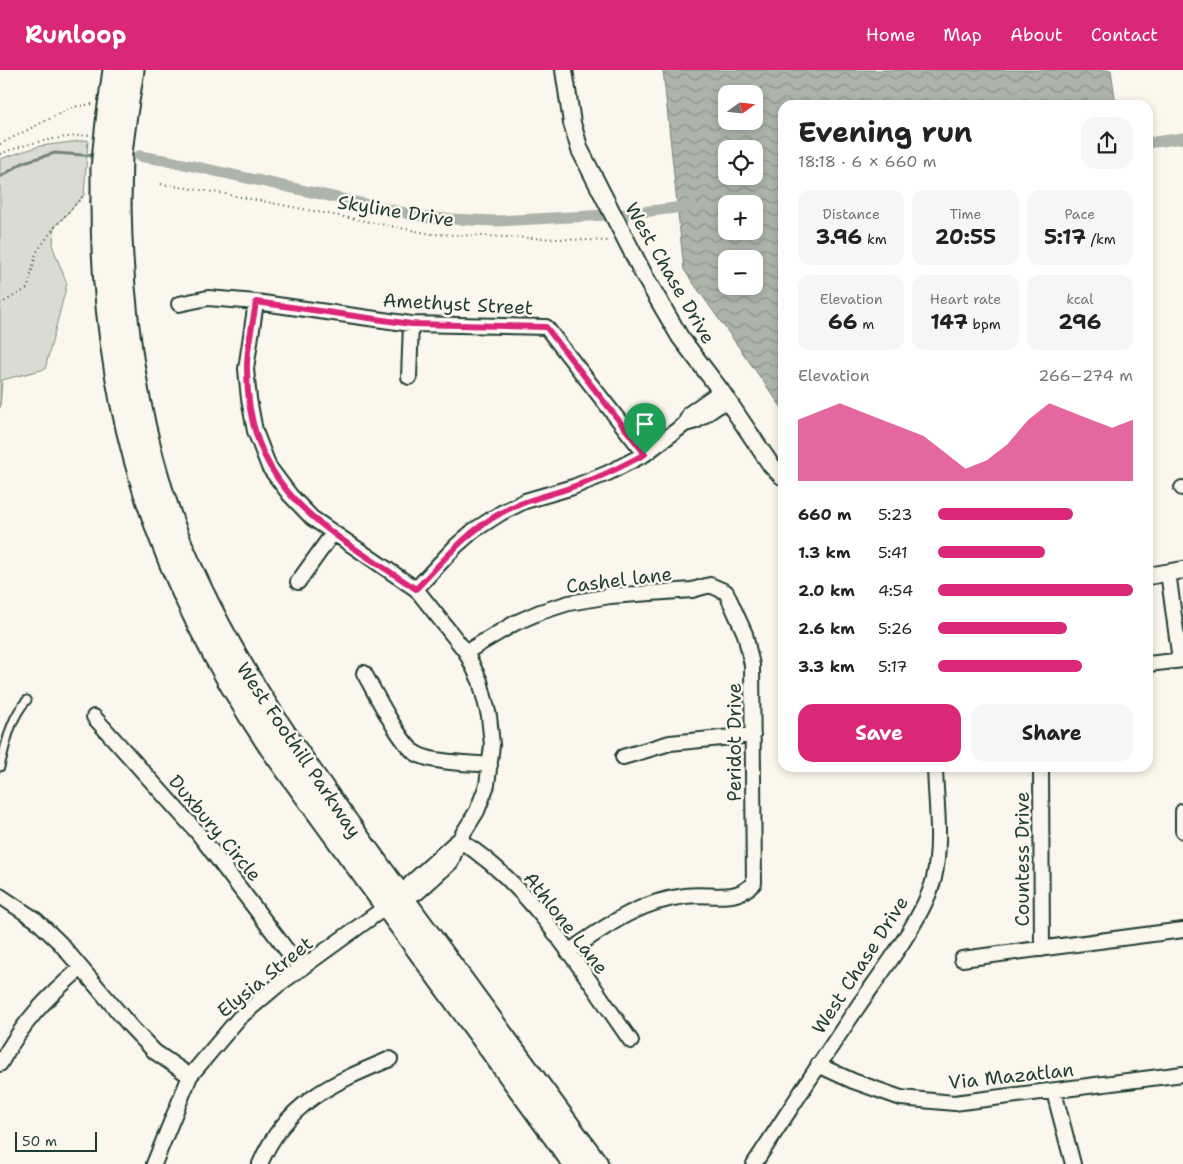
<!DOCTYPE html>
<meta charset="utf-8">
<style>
:root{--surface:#fff;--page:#f6f6f6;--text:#222;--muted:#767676;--accent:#db2777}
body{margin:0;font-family:"Shantell Sans",sans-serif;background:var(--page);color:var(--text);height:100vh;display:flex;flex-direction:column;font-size:19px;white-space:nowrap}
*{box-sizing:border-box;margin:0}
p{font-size:16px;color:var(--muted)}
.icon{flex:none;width:28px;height:28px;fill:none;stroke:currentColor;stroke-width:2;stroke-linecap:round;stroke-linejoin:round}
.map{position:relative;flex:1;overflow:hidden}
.sheet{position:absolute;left:778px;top:30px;width:375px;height:672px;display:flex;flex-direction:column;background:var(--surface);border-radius:15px;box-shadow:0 2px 8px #0003}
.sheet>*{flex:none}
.needle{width:32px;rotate:75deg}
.buttons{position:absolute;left:718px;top:15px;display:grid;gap:10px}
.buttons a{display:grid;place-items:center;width:45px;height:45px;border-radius:10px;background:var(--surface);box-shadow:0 2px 8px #0003;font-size:25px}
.scale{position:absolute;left:15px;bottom:12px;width:82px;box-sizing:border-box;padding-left:5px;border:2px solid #1f3d34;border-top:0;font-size:14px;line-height:18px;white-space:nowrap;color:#1f3d34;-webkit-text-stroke:4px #fbf7ec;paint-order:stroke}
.pin{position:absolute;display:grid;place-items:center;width:42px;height:42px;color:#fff;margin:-51px -21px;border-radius:50% 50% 50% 0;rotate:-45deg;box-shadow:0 0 5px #0007}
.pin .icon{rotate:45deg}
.round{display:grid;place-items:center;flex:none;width:52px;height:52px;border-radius:15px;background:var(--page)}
.overview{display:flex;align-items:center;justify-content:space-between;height:85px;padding:0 20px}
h1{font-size:28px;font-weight:700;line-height:38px}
.figures{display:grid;grid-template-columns:repeat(3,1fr);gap:8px;height:85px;padding:5px 20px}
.figures div{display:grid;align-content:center;border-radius:12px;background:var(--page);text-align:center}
.figures b{font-size:21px;font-weight:700}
.figures small{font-size:14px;font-weight:400}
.figures p{font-size:14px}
.chart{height:140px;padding:10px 20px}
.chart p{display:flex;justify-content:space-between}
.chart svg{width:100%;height:90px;margin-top:5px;fill:var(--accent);opacity:.7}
.button{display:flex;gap:10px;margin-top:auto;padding:10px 20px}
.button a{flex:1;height:58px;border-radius:15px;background:var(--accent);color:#fff;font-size:20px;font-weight:700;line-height:58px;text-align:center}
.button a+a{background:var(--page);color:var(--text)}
ul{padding:0 20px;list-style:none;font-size:16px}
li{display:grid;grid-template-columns:80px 60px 1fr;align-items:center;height:38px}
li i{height:12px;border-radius:6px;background:var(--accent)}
header{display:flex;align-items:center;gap:30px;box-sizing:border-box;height:70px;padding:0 25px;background:var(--accent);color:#fff}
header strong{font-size:24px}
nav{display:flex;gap:28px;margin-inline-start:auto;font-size:18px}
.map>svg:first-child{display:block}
</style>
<header>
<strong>Runloop</strong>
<nav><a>Home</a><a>Map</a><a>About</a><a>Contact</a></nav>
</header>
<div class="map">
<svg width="1183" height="1094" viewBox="0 0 1183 1094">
<defs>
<pattern id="water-waves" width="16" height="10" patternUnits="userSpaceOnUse" patternTransform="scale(1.25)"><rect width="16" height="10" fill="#adb4aa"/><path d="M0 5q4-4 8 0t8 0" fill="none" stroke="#8c948b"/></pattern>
</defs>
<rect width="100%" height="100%" fill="#fbf7ec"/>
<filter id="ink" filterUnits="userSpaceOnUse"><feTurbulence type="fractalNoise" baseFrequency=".02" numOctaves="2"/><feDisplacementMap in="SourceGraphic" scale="10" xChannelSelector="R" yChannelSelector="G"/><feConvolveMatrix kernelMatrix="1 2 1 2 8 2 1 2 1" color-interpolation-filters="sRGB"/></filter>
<g filter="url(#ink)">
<path fill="#dbdcd1" stroke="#7d8c82" d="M88,70L84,125L54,158L53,178L67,214L45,299L2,310L0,338V89L40,76Z"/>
<path fill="url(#water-waves)" stroke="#74847b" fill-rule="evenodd" d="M663,0H1111L1116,35H782V338L684,200ZM726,24H754V51H726ZM726,79H754V106H726ZM726,134H754V161H726ZM726,189H754V216H726Z"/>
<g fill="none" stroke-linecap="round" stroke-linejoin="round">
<path stroke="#74847b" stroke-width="3" d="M130,86H139
M0,107L24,92L55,83L96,86"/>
<path stroke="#adb4aa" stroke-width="11" d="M1148,73L1183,68
M139,86L170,91L428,148L496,151L625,144L692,136"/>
<g stroke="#1f3d34" stroke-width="11">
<path id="service" d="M0,697C6,674 10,648 27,630"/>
</g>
<g stroke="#1f3d34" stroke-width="18">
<path id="minor" d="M256,232L246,299L249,329L255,361L269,397L290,425L312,448L416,519L466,582L480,611L489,646L492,675L487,715L477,741L459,770L451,792L418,822L401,826
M179,234L208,228L256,232L411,254L546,257L645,384
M409,307L411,254
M685,354L690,343L721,321
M1182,418H1183
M1168,502L1180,590
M298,512L333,463
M416,519L456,476L473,461L501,443L525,431L573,417L608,403L645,384L685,354L696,351L727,330
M466,582L515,553L540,542L569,533L610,526L692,520L710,515L726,522L745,564L752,595L754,813C734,834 710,822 685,826C637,832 607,856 568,882
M1148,594L1183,590
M364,603C375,622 400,674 417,684C433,693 470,693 490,695
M94,647L198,763L301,899
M623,687L670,673L753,665
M1041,698L1042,879
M1183,741V761
M459,770C532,815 582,902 631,971
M0,826L36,850L60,873L131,957L155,982L190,1006
M962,889L1183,860
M0,994C22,953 46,928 81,898
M818,995L853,1011L901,1028L954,1033L1183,1004
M1054,1022L1073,1094
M154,1094L190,1006L239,948L278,915L401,826L411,813L456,772
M260,1094C286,1032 333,1013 390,989
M754,1094C789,1041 823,988 859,935C882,902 925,846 934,808C942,773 936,733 935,698"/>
</g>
<g stroke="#1f3d34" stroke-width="20">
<path id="tertiary" d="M564,0L572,53L580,80L645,207L680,267L721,321L771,395L782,406
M1148,506L1183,500"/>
</g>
<g stroke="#1f3d34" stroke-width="25">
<path id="primary" d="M108,43L114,0
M126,44L133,0
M102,133C102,337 156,508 270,677L574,1094
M120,135C122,245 136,355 175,459C225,588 299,685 379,796C452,896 524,995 597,1094"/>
</g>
<path stroke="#1f3d34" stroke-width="2" stroke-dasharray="1 4" stroke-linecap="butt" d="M0,74L73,37L92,34
M0,84C29,72 58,67 89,65
M161,114L220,123L432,164L610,171
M0,234L28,218L36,183L54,158L84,125"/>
<use href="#service" stroke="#fbf7ec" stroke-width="7"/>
<use href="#minor" stroke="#fbf7ec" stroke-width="14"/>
<use href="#tertiary" stroke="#fbf7ec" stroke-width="16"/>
<use href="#primary" stroke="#fbf7ec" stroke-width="21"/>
<g stroke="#1f3d34" stroke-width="25" stroke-linecap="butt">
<path id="primary-bridge" d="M102,133V98L108,43
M120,135L121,83L126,44"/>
</g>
<use href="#primary-bridge" stroke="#fbf7ec" stroke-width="21"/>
</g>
</g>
<g fill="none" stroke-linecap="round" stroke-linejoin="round" filter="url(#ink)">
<g stroke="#fff" stroke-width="10">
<path id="route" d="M256,232L411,254L546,257L645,384C621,397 598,409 572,417C548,426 523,430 501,443C466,462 443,491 416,519C327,459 247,423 247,300C246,278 253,255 256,232Z"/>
</g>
<use href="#route" stroke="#db2777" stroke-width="6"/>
</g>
<g text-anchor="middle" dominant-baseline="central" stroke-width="5" stroke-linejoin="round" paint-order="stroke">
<g font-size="19" fill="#1f3d34" stroke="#fbf7ec">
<text transform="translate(396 141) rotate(9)">Skyline Drive</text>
<text transform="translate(670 203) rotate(60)">West Chase Drive</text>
<text transform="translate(458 234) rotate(3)">Amethyst Street</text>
<text transform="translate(619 510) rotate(-7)">Cashel lane</text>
<text transform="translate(734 672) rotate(-90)">Peridot Drive</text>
<text transform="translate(299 680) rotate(56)">West Foothill Parkway</text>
<text transform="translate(215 758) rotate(50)">Duxbury Circle</text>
<text transform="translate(1022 789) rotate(-90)">Countess Drive</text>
<text transform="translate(566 853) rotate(52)">Athlone Lane</text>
<text transform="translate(860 895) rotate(-57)">West Chase Drive</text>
<text transform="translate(265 907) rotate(-39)">Elysia Street</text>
<text transform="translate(1011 1006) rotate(-6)">Via Mazatlan</text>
</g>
</g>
</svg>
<div class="buttons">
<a><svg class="needle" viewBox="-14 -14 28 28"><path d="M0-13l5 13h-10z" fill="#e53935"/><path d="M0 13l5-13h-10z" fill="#767676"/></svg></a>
<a><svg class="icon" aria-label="locate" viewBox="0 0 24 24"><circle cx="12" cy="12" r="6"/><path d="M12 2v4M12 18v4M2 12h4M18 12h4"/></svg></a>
<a>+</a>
<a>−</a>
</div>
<div class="scale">50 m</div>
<div class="pin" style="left:645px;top:384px;background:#1e9e55"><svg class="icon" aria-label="arrive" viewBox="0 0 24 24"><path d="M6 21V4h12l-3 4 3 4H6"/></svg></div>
<section class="sheet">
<div class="overview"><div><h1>Evening run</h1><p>18:18 · 6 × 660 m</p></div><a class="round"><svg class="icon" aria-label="share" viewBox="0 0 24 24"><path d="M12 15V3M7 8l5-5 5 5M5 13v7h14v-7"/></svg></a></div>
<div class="figures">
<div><p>Distance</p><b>3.96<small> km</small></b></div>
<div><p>Time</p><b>20:55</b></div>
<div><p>Pace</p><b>5:17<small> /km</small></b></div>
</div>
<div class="figures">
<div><p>Elevation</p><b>66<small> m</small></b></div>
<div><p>Heart rate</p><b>147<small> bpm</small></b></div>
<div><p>kcal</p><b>296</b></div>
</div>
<div class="chart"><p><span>Elevation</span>266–274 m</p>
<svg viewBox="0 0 160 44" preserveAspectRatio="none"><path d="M0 44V14L10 10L20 6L30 10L40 14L50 18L60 22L70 30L80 38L90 34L100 26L110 14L120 6L130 10L140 14L150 18L160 14V44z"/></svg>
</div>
<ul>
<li><b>660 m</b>5:23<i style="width:69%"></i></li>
<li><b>1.3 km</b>5:41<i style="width:55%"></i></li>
<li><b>2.0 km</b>4:54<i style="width:100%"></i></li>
<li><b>2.6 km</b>5:26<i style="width:66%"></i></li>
<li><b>3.3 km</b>5:17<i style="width:74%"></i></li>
</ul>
<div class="button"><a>Save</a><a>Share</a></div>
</section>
</div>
